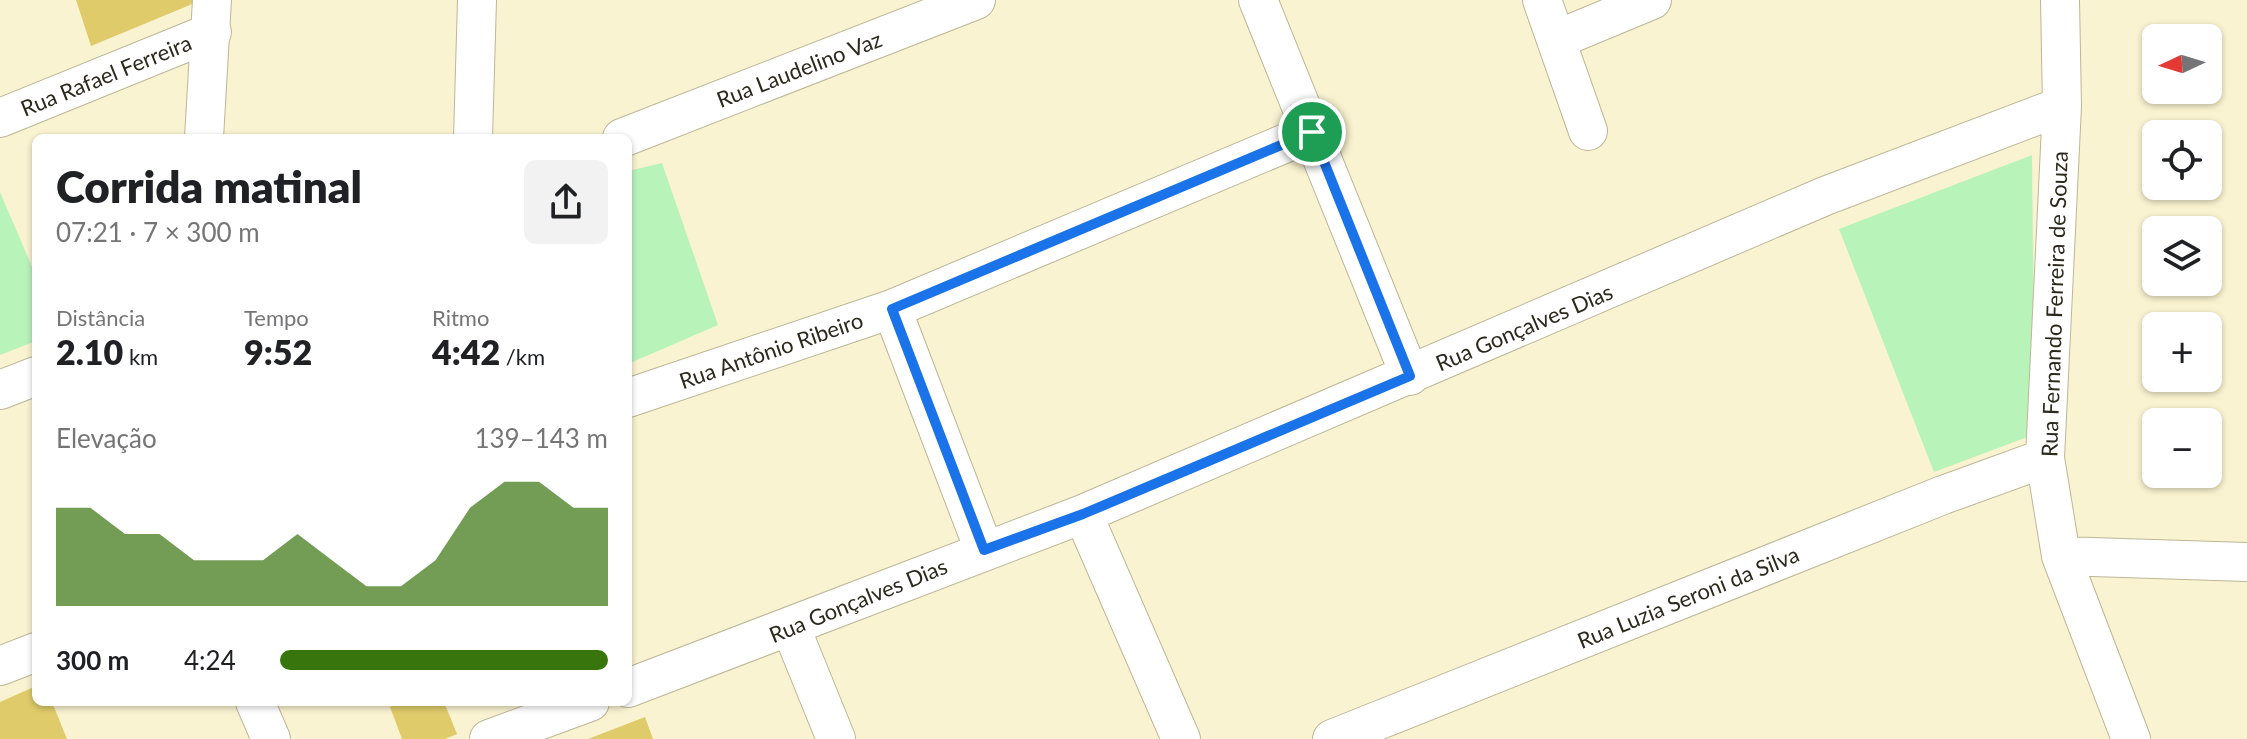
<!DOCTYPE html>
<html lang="pt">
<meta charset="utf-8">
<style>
:root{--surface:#fff;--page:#f2f2f2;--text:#202124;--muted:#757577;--accent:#39750d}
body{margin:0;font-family:Lato,sans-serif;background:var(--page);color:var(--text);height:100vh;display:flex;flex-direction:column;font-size:30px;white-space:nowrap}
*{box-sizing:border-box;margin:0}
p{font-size:26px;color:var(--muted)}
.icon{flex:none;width:44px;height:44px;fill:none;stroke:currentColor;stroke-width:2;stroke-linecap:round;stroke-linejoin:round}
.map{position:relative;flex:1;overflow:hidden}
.panel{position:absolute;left:32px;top:134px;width:600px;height:572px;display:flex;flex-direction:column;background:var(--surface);border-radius:12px;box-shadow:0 2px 6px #0004}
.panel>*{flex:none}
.needle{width:52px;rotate:266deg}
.buttons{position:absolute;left:2142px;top:24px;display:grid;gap:16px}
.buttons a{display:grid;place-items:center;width:80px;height:80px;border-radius:12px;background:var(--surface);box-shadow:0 2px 6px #0004;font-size:40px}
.pin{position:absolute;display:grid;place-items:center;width:68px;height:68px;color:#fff;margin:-34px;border:4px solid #fff;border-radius:50%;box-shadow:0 2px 8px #0007}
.round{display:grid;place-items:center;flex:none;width:84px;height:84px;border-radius:12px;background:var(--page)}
.headline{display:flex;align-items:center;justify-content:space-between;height:136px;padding:0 24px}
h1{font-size:44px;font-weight:800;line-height:60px}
.metrics{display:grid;grid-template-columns:repeat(3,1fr);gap:12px;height:136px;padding:8px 24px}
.metrics div{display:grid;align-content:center}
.metrics b{font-size:34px;font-weight:800}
.metrics small{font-size:22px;font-weight:400}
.metrics p{font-size:22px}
.chart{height:224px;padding:16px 24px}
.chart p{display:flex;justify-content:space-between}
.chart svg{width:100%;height:144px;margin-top:8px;fill:var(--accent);opacity:.7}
ul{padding:0 24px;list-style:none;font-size:26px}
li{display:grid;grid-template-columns:128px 96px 1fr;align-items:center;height:60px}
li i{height:20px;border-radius:10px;background:var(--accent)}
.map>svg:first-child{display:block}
</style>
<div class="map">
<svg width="2247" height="739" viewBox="0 0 2247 739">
<rect width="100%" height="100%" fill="#faf3d1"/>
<path fill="#b8f3ba" d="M2032,155L2035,434L1934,472L1839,229Z
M662,163L718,325L628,364V171Z
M0,192L36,276V341L0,355Z"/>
<path fill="#dfcb6a" d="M76,0H202L91,46Z
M36,686V702H52L67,739H0V702Z
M402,702H444L457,734L445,739H402L390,707Z
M645,717L653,739H588Z"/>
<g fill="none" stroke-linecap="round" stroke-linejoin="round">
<g stroke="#bdb696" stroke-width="40">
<path id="minor" d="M1258,0L1410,376
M1542,0L1588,131
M2060,0L2062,106L2045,458L2061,556L2131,739
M1558,39L1652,0
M0,118L212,32
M204,138L212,0
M473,138L477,0
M622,138L976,0
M892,309L984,550
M0,390L36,376
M628,398L892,309L1312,132
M1083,514L1181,739
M2061,556L2247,562
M791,628L836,739
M0,666L36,652
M628,688L1083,514L1825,196L2062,106
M255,702L271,739
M489,739L590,702
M1332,739L1943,495L2045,458"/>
</g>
<use href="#minor" stroke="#fff" stroke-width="38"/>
</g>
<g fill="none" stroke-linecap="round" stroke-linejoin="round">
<g stroke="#fff" stroke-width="16">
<path id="route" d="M1312,132L1410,376L1083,514L984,550L892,309Z"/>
</g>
<use href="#route" stroke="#1a73e8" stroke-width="10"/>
</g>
<g text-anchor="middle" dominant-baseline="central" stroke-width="6" stroke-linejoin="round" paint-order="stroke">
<g font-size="22" fill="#2c291d" stroke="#fff">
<text transform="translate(799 69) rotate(-21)">Rua Laudelino Vaz</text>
<text transform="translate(106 75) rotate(-22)">Rua Rafael Ferreira</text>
<text transform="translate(2054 304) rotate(-88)">Rua Fernando Ferreira de Souza</text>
<text transform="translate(1524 327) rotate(-23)">Rua Gonçalves Dias</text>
<text transform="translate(771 350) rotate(-19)">Rua Antônio Ribeiro</text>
<text transform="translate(1688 597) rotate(-22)">Rua Luzia Seroni da Silva</text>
<text transform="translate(858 600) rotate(-22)">Rua Gonçalves Dias</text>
</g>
</g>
</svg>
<div class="buttons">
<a><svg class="needle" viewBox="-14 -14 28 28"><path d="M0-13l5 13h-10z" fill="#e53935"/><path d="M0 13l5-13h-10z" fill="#757577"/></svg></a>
<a><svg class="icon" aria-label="locate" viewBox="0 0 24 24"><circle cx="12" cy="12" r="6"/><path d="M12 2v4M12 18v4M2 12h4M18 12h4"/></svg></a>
<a><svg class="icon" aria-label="layers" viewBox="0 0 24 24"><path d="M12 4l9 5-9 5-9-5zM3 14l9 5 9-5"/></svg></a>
<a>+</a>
<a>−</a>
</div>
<div class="pin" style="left:1312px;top:132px;background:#1e9e55"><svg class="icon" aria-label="arrive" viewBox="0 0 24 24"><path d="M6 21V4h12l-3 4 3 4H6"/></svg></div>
<section class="panel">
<div class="headline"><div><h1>Corrida matinal</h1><p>07:21 · 7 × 300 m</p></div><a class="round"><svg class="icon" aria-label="share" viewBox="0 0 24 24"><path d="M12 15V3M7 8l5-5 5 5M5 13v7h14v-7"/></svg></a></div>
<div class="metrics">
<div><p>Distância</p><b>2.10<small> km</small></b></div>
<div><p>Tempo</p><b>9:52</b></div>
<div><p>Ritmo</p><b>4:42<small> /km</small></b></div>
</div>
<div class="chart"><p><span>Elevação</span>139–143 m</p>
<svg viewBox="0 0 160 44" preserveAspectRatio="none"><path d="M0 44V14L10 14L20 22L30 22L40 30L50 30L60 30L70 22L80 30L90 38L100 38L110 30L120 14L130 6L140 6L150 14L160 14V44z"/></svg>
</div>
<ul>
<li><b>300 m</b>4:24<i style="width:100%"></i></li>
</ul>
</section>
</div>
